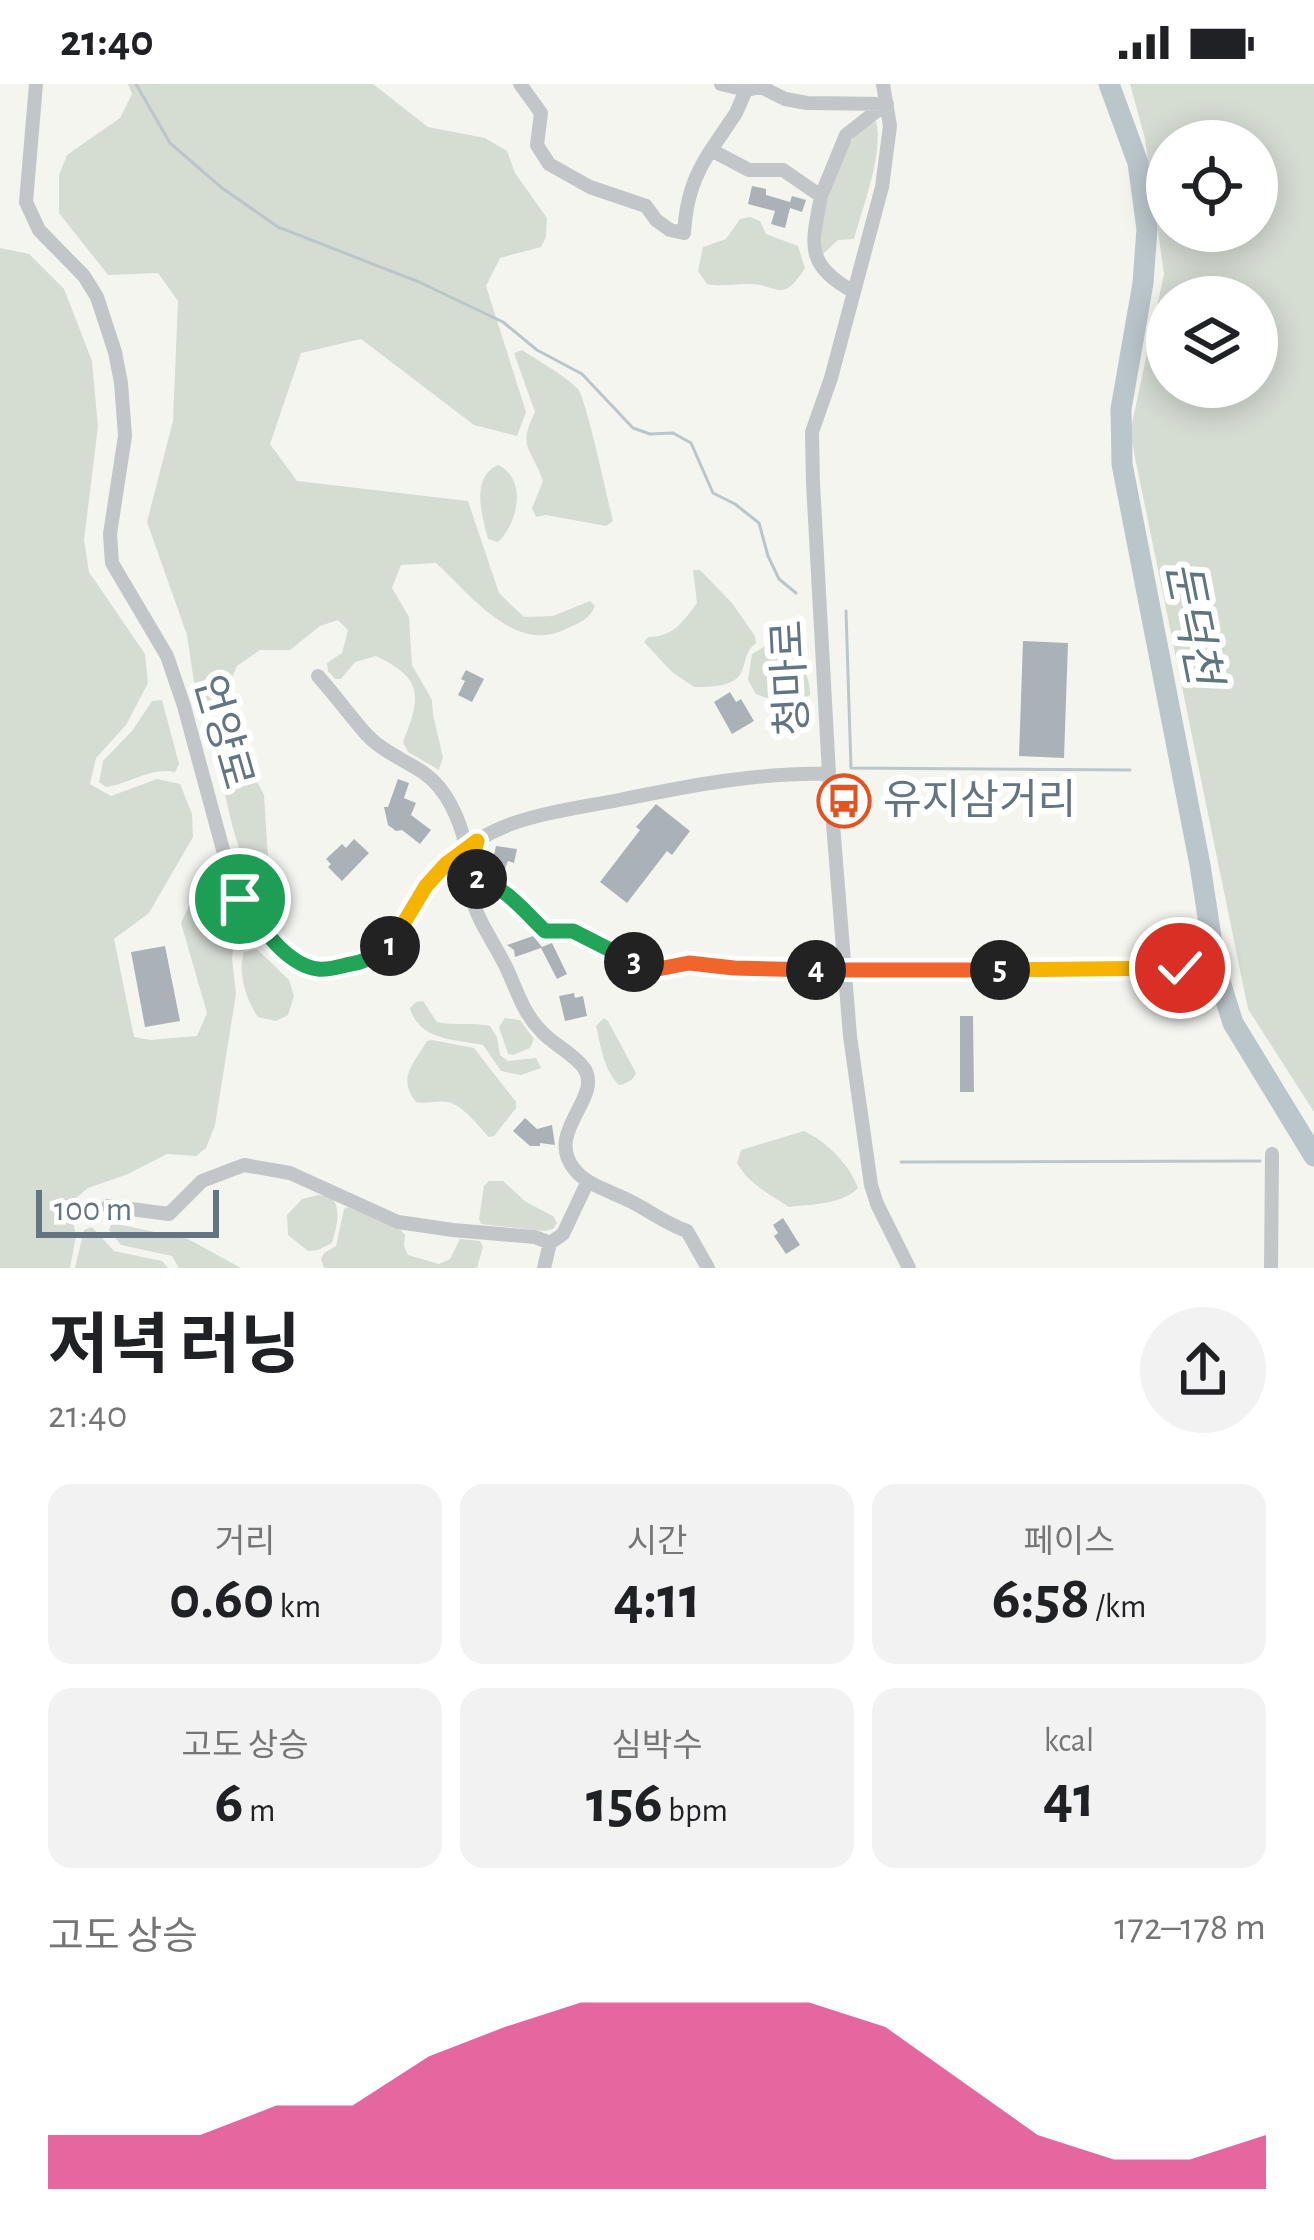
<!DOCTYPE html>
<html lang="ko">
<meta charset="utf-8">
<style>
:root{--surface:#fff;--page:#f2f2f2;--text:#202124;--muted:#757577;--accent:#db2777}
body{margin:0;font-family:"Alegreya Sans","Noto Sans KR",sans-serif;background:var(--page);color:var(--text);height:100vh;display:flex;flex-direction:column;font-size:45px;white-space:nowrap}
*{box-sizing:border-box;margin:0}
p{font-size:39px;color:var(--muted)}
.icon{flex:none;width:66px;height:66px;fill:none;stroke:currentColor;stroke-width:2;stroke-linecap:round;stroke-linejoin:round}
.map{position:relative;height:1184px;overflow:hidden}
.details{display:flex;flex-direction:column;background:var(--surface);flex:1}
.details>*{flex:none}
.buttons{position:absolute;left:1146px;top:36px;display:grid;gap:24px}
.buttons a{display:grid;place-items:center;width:132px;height:132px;border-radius:50%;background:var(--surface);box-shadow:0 6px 30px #0003;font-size:60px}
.scale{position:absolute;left:36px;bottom:30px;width:183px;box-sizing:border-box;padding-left:12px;border:6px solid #637482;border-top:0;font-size:33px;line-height:42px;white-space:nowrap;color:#637482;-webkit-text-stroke:9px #fff;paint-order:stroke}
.pin{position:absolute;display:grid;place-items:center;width:102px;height:102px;color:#fff;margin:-51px;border:6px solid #fff;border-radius:50%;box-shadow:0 3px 12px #0007}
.km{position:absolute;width:60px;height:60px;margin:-30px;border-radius:50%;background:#222;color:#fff;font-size:33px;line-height:60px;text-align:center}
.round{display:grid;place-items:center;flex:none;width:126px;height:126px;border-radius:63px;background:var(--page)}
.headline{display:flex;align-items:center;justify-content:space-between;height:204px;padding:0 48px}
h1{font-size:66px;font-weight:700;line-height:90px}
.stats{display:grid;grid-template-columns:repeat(3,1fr);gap:18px;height:204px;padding:12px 48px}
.stats div{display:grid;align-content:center;border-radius:24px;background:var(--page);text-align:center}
.stats b{font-size:60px;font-weight:700}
.stats small{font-size:33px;font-weight:400}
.stats p{font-size:33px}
.chart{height:336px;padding:24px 48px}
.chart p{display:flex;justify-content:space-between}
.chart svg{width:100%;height:216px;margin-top:12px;fill:var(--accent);opacity:.7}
.status{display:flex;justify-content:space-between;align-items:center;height:84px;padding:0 60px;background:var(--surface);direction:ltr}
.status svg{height:33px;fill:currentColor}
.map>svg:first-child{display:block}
</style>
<div class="status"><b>21:40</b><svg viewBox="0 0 49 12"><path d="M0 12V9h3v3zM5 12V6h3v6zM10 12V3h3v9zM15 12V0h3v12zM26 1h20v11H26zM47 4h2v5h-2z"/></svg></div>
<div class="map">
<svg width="1314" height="1184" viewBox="0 0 1314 1184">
<rect width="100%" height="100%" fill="#f5f5f0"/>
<path fill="#d5dcd2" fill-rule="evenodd" d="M128,0H373L428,43L485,54L507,67L515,89L547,134L546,153L541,163L500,174L486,202L526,328L517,352L474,341L361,255L301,269L270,360L297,397L468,417L499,509L524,533L553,532L590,517L595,522C589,536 579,539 566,545C515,571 470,510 436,479L401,481L392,504L409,533L412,581L432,616L433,631L443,673L439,686L408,668L403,658C421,613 424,595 376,572L355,578L341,595H335L328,587L327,579L342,569L348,546L338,536L320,542L290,566H260L237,582L217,627L204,626L194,598L187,551L147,438L173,337L178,217L158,189L108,191L59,129V91L67,71L120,34L132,10Z
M1130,0H1314V1028L1248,925L1130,349L1164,190L1145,55ZM1167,57H1257V147H1167ZM1167,213H1257V303H1167Z
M876,37C884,69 863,122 854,155L838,156L823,170C816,143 835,77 853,55C859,47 868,42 876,37Z
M750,133L760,137L766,150L798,162L805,184C781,222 778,199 747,200C732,200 722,203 707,200L698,187L703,163L726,155L740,135Z
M0,164L29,170L64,205L92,277L98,343L84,456L89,488L145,570L148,599L126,641L96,674L90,700L111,712L157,695L180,700L192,730L193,753L149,829L114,855L134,953L150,956L197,952L207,929L181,839L190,820L199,813L213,814L235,851L232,874L236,910L215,1041L206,1064L196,1072L167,1070L128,1090L88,1104L69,1120L76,1152L70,1184H0Z
M522,266C540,278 563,290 578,305C586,314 608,417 613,437L606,442L546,431L536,433L532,424L543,397C531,362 517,365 535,328L514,269Z
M498,381C528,395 518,439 498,458L488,455C482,432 470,393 498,381Z
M693,486H700L732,519L755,552L756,559C745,568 747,574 742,587C736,603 710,603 694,603L672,588L644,558L648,553C673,553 683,538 697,519Z
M767,561C792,569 811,584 810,611L789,622L756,610L748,596L752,570Z
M162,616L179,680L175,688C150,683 130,700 106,703L99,698L103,677L132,647L152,617Z
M232,677L251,686L264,711L270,805L263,810L255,808C239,768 225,724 221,682Z
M257,865L289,896L294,912L288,931L276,937L258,933C246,916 237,887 244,868Z
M423,917L437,938C455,942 472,938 490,942L497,953L500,971L508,977L536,974L541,984L521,991L501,987L483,961C455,955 419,957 410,924L416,918Z
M505,934L520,936L534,955L530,964L513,971L508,970L499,943Z
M604,934L608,937L636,989C634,996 626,1000 619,1001C603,985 601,962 596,942Z
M432,956L474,964L516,1018V1024L494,1052L489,1053C479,1043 463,1021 448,1018C438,1016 427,1020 416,1018C397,993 413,981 427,957Z
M804,1047C827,1058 850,1081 858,1104C842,1121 811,1120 789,1123C769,1110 749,1100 737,1079L741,1066Z
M489,1097H503L526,1118L553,1132L557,1139L553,1145L545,1147L481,1140L479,1135L484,1102Z
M318,1111L332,1113C342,1128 336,1143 332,1159L318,1166L308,1167L288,1151L287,1131L302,1115Z
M348,1123L401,1146L405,1151L404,1162L408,1171L439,1180L450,1175L460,1155L480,1157L483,1163L477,1184H324L321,1175L324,1169L336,1162L344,1125Z
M112,1139L188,1155L241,1184H179L172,1172L121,1161L109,1146Z
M92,1143L114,1167L162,1177L168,1184H75L84,1146Z"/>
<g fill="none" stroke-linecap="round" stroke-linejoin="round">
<path stroke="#bbc6cb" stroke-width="3" d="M136,0L170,59L222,104L278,143L419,198L503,238L537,266L582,290L633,344L650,350L673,349L691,359L713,409L735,420L759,439L768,472L779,495L796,509
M846,527L851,684L1130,686
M901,1078L1260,1077"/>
<path stroke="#bbc6cb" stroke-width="21" d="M1109,0L1138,79L1147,145L1143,199L1121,325L1122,380L1200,781L1216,885L1233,939L1314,1072"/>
</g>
<path fill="#aab2b7" d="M752,102L766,105V111L790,118L792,112L806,116L802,128L790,124L785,144L771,140L775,127L748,120Z
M1023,557L1068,559L1064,674L1019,672Z
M466,586L484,595L472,618L458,611L465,597L461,595Z
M730,608L736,618L741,615L754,637L732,650L714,618Z
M398,695L409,699L404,714L416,719L411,731L431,746L420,760L402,746L396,747L388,741L384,723H388Z
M656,720L690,747L672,771L667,767L627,819L600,798L640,746L636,743Z
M354,755L369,769L342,797L328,783L331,780L326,775L342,760L346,764Z
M496,762L517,765L514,779L508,777L502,792L490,788Z
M533,852L542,863L552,859L567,890L557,895L541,864L515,873L514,866L507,861Z
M165,862L180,937L145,943L131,868Z
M574,909L575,914L583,912L587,932L565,937L559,912Z
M960,932H973L974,1008H960Z
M525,1034L537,1045L552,1041L555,1061L540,1059V1062H530L513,1047Z
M783,1134L800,1161L786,1170L774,1152L778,1149L773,1141Z"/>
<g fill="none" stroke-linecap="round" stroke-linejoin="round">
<path stroke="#c2c6c9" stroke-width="14" d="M36,0L26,118L39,146L84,192L97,213L115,268L121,299L125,352L110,450L112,479L167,572L184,622L232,799C244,824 279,870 305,881C320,887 343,884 359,879C391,869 396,847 412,821C422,805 435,790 448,778C466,761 487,749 511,740C545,728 583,723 619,716C688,702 758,688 829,690
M520,0L541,29L537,61L549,80L590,103L646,122L656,136L670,146L684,149C686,117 693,93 711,66L749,86H783L821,112C812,161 804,180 854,208
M721,0L746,6L761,3L785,15L807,19L887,20
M883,0L890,42L882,103L831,294L812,348L813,399L829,690L850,952L871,1101L877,1120L909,1184
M711,66L736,29L746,6
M821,112L846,51L883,22
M318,592C335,611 350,632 367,651C383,668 405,676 424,689C447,705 460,736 466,763
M477,757C472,774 466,792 471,811C477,837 496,861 507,885C518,909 523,929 542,948C554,961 574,970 584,984C604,1014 543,1048 575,1086C588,1102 613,1108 630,1117C650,1127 666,1140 687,1147L708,1184
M470,793C504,802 520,824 545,847H573L640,881L658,885L689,879L733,884L845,888L1180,884
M108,1122L169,1130L202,1097L244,1081L290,1089L398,1138L453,1146L535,1153L550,1159L563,1150L588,1097
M544,1184L550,1159
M1271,1184L1272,1070"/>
</g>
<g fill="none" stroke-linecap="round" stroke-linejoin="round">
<g stroke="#fff" stroke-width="24">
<path id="split-1" d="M240,815C259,839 285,881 318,885C327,886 338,883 346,881C363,879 377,872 390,862"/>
</g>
<g stroke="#fff" stroke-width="24">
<path id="split-2" d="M390,862L426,802L446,780L477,757L470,782V793L477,795"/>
</g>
<g stroke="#fff" stroke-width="24">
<path id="split-3" d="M477,795C505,802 525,828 545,847H573L634,878"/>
</g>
<g stroke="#fff" stroke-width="24">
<path id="split-4" d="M634,878L658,885L689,879L734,884L816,886"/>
</g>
<g stroke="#fff" stroke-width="24">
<path id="split-5" d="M816,886H1000"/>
</g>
<g stroke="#fff" stroke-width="24">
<path id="split-6" d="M1000,886L1180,884"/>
</g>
<use href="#split-1" stroke="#22a559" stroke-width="15"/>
<use href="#split-2" stroke="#f5b400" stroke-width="15"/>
<use href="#split-3" stroke="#22a559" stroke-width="15"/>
<use href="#split-4" stroke="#f0652b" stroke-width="15"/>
<use href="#split-5" stroke="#f0652b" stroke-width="15"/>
<use href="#split-6" stroke="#f5b400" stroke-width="15"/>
</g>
<defs>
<g id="bus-ring" transform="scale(2.7)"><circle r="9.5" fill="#fff" stroke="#e35322" stroke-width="1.5"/><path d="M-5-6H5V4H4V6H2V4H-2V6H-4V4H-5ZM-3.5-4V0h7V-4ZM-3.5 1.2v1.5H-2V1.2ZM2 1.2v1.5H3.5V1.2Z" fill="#e35322"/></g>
</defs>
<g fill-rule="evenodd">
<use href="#bus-ring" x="844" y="717"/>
</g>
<g text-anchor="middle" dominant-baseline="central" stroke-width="12" stroke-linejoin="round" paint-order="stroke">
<g font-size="42" fill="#637482" stroke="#fff">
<text transform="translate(791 594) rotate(-93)">청마로</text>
<text transform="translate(223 648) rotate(74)">언양로</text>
</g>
<g font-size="42" fill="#637482" stroke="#fff" text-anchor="start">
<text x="883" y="717">유지삼거리</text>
</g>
<g font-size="45" font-style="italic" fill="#5f767f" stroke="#fff">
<text transform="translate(1192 539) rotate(79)">둔덕천</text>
</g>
</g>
</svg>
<div class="buttons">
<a><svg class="icon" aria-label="locate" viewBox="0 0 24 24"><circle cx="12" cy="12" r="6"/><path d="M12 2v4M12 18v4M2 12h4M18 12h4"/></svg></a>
<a><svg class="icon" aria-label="layers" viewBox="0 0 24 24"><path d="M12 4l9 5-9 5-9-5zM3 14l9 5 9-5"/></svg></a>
</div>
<div class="scale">100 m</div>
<div class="pin" style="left:240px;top:815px;background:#1e9e55"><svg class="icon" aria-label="arrive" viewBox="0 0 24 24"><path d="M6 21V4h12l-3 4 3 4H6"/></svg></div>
<div class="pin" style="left:1180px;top:884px;background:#d93025"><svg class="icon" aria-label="check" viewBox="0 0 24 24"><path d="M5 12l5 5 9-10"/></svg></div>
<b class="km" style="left:390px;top:862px">1</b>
<b class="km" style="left:477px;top:795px">2</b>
<b class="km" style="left:634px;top:878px">3</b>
<b class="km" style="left:816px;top:886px">4</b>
<b class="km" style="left:1000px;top:886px">5</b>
</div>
<section class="details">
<div class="headline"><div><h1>저녁 러닝</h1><p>21:40</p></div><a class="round"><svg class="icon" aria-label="share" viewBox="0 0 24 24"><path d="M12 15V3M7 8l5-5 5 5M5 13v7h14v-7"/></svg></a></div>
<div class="stats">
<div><p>거리</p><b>0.60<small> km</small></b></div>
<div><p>시간</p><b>4:11</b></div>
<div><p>페이스</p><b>6:58<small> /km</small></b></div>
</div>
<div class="stats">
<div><p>고도 상승</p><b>6<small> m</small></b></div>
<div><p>심박수</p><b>156<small> bpm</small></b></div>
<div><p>kcal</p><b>41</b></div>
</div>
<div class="chart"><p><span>고도 상승</span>172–178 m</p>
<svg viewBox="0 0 160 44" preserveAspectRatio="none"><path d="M0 44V33L10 33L20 33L30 27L40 27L50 17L60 11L70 6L80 6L90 6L100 6L110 11L120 22L130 33L140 38L150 38L160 33V44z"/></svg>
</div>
</section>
